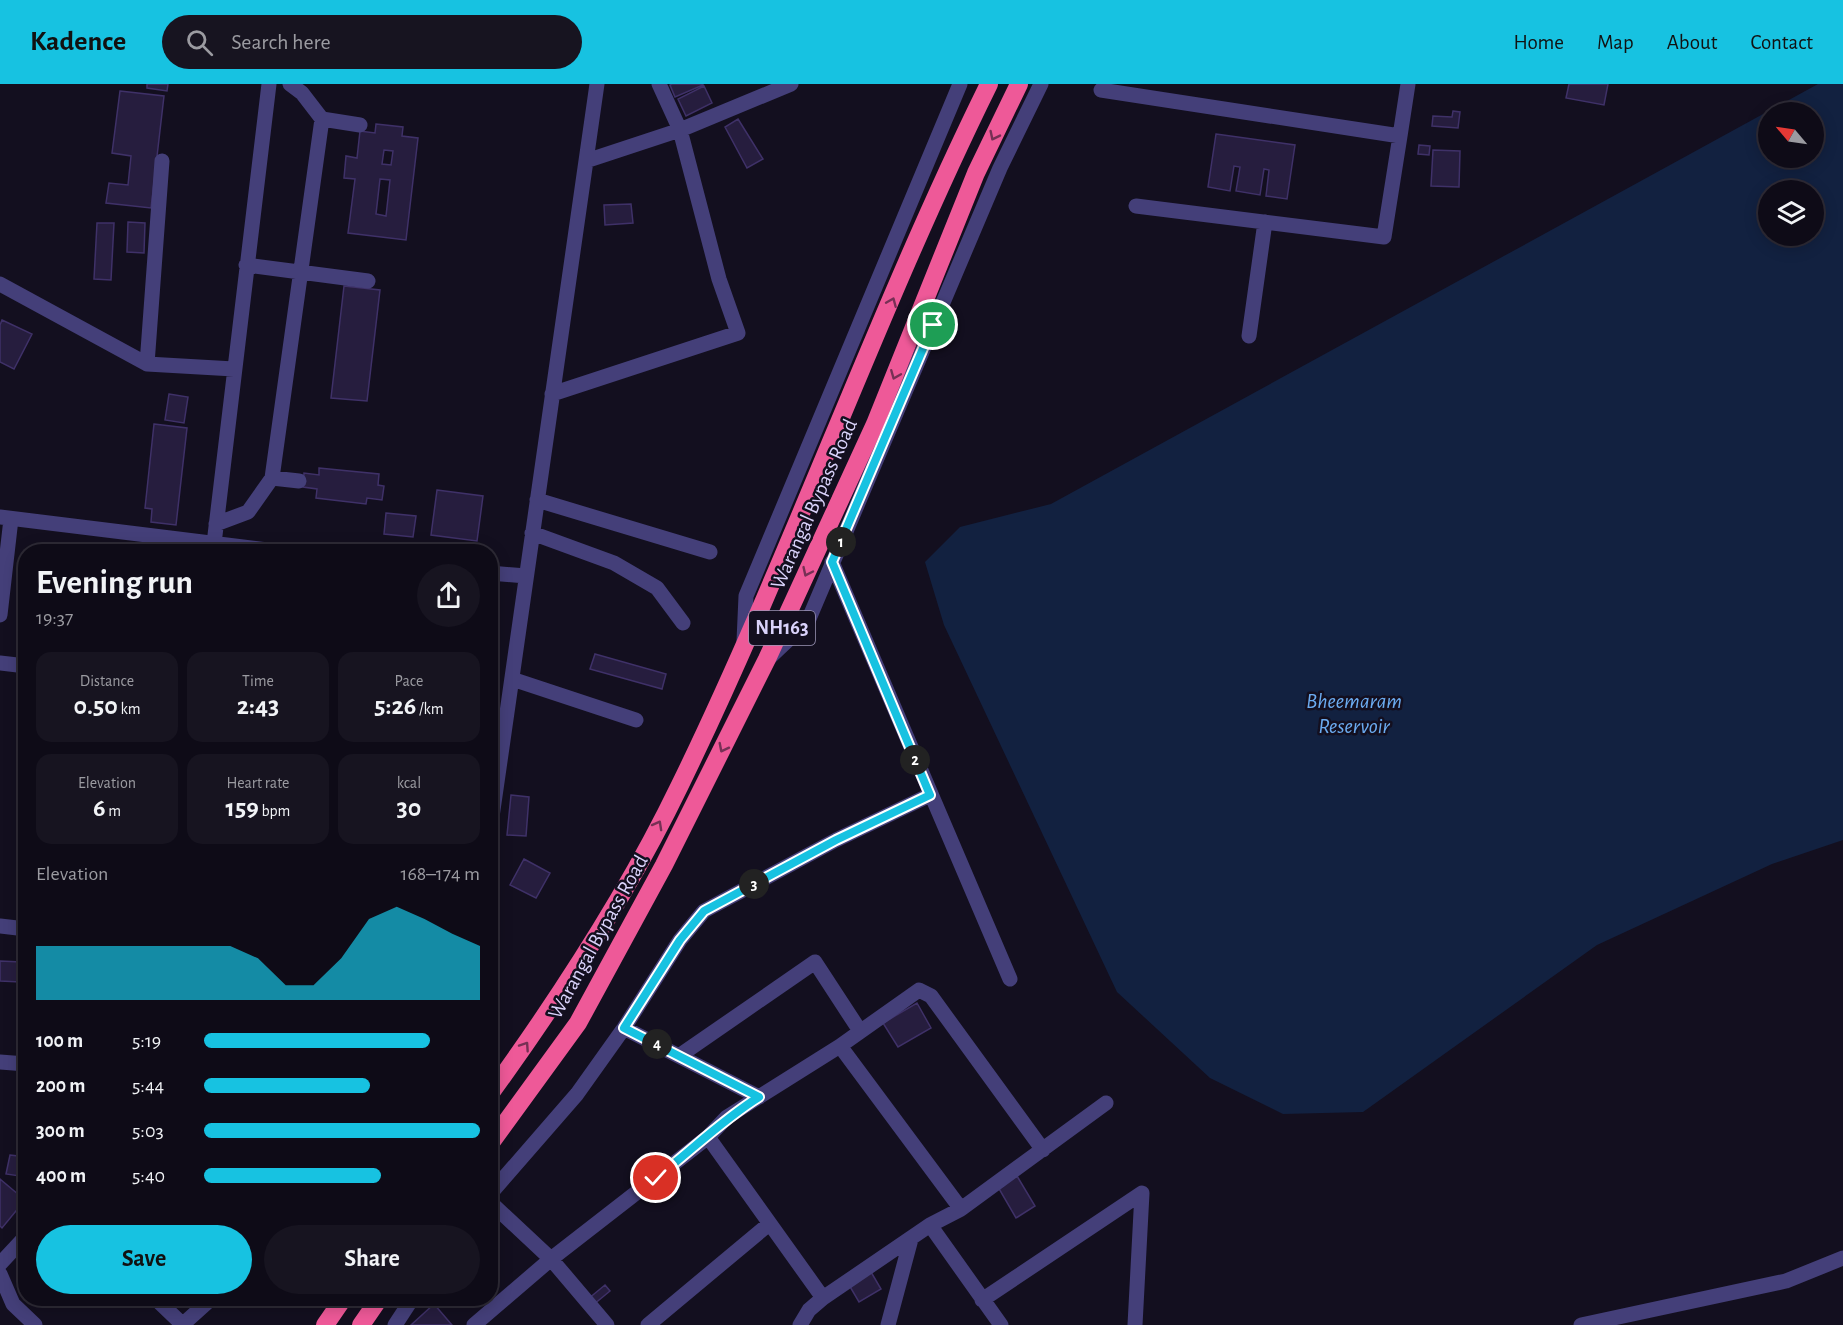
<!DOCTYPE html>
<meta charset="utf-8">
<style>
:root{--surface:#0e0b17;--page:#171420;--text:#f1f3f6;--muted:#9b9ba1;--line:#2e2b36;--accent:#17c2e1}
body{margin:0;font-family:"Alegreya Sans",sans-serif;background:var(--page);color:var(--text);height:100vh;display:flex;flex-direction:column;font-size:22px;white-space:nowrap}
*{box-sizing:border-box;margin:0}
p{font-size:20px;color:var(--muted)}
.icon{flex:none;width:33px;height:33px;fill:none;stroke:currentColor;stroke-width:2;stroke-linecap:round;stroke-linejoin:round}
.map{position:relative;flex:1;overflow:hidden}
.details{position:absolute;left:18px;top:460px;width:480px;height:762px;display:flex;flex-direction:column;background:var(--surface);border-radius:24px;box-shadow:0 3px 15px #0003,0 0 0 2px var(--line)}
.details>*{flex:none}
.needle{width:39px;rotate:299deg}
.fabs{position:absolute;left:1758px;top:18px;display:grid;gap:12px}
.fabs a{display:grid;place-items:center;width:66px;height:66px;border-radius:50%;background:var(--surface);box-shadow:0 3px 15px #0003,0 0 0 2px var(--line);font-size:30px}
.pin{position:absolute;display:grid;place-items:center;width:51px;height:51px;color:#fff;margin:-26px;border:3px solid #fff;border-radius:50%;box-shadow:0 2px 6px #0007}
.km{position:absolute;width:30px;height:30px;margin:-15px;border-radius:50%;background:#222;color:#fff;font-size:16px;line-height:30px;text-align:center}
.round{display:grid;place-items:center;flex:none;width:63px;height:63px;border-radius:32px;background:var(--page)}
.overview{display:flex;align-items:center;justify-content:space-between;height:102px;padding:0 18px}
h1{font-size:33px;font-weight:600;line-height:45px}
.stats{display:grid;grid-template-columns:repeat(3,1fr);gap:9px;height:102px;padding:6px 18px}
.stats div{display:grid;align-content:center;border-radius:15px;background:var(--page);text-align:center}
.stats b{font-size:26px;font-weight:600}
.stats small{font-size:16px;font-weight:400}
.stats p{font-size:16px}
.chart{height:168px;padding:12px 18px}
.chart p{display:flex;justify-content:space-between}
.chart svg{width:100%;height:108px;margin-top:6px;fill:var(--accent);opacity:.7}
.button{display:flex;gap:12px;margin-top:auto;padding:12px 18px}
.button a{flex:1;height:69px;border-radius:36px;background:var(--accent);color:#111;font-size:24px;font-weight:600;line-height:69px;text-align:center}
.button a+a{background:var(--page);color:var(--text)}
ul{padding:0 18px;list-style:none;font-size:20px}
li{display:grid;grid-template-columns:96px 72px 1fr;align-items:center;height:45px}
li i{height:15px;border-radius:8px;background:var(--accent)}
header{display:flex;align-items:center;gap:36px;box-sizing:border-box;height:84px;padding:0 30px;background:var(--accent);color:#111}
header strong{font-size:28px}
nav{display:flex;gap:33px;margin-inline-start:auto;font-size:21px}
.search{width:420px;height:54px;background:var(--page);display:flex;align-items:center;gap:15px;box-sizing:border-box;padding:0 21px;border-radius:33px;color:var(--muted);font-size:22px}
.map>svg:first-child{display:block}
</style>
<header>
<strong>Kadence</strong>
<div class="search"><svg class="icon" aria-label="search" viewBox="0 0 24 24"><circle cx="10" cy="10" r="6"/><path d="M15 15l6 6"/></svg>Search here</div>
<nav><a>Home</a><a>Map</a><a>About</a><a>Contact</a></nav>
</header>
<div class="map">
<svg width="1843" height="1241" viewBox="0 0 1843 1241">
<rect width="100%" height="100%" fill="#130f1f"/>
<path fill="#122140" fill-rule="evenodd" d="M1818,0H1843V756L1772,780L1597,861L1363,1028L1283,1030L1210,994L1117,908L944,541L925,478L960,443L1051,420ZM1768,28H1814V74H1768ZM1768,106H1814V152H1768Z"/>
<path fill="#261d3e" stroke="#3f3168" stroke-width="1.5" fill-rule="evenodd" d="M147,0H168L167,7L147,4Z
M672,0H703V1L675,13L670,1Z
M1569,0H1608L1604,21L1566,14Z
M704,2L712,19L686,32L678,15Z
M120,7L164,12L151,124L106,119L109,99L128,101L131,72L112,69Z
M1453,27L1460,28L1458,44L1432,42L1433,32L1452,33Z
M738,35L763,75L747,84L725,43Z
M376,40L403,43L402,52L418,54L406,156L348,149L355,95L344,94L346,72L357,74L360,47L375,49ZM384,66L393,67L391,81L382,80ZM380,95L390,96L386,132L376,130Z
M1216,50L1295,61L1287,115L1266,112L1269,86L1264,85L1260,111L1236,107L1240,83L1234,82L1230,107L1208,103Z
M1419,61L1430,62L1429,71L1418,70Z
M1433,66L1460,67L1459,103L1431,102Z
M631,120L633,139L605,141L604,121Z
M128,138L145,139L144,169L127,168Z
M97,139H114L111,196L94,195Z
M344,202L380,206L367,317L331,314Z
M2,236L32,250L14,285L0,278V241Z
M169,310L188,313L184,339L165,336Z
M154,340L187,344L176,441L151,438L152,425L145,424Z
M319,384L379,390L378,401L384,402L382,416L367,414L366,420L316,414L317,405L303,403L304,389L319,391Z
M437,406L483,412L477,457L431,451Z
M386,429L416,432L413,453L384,450Z
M595,570L666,590L662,605L590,585Z
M511,711L529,713L526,752L507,751Z
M524,775L550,789L536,814L510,801Z
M0,877L21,878L20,898L0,897Z
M917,919L931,944L898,963L883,939Z
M10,1071L26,1073V1093L6,1090Z
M1017,1092L1035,1122L1016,1134L998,1103Z
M0,1095L25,1116L2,1144L0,1142Z
M871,1188L881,1205L859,1218L849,1201Z
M605,1201L610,1207L593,1221L588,1215Z
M434,1220L452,1241H411Z"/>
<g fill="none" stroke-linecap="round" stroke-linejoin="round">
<path stroke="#443f79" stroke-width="15" d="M1101,6L1400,52L1408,0
M322,35L360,41
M586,77L680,46L791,0
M1136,122L1384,153L1400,52
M246,181L368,197
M0,200L147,280L234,285
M1249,252L1265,138
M147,280L162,77
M552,310L738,249L719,195L680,46L659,0
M272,394L299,397
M537,416L710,468
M0,433L284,468
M216,440L248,428L272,394L322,35L302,9L290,0
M532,449L614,479L657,504L683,539
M213,468L269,0
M832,478L1010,895
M490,489L526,492
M0,531L11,435
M744,557L746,512L960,0
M769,574L808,537L1000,84L1041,0
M0,579L26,582
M512,595L636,636
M490,747L597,0
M0,842L26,845
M624,944L759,1013
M840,962L961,1125
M679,972L815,878L860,947
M0,978L26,980
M708,1053L823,1214
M490,1110L577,1010L624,944L680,856L704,827L836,756L930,711
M490,1118L551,1175L607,1241
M930,1141L1001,1241
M0,1180L26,1152
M0,1190L13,1220L35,1241
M156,1215L182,1240
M982,1216L1142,1109L1135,1241
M182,1241L211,1215
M395,1241L412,1215
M474,1241L551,1175L708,1053L727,1033L840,962L919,906L931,912L1043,1066
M648,1241L769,1140
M800,1241L809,1226L823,1214L930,1141L961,1125L1106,1019
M888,1241L911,1155
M1581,1241L1786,1197L1843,1174"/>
<path stroke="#ee5998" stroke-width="18" d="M490,1010C561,912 628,809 680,701C792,471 876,229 989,0
M490,1060L578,939L664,781L767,575L875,340L976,89L1019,0
M325,1241L343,1215
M361,1241L379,1215"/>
</g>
<defs><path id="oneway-chevron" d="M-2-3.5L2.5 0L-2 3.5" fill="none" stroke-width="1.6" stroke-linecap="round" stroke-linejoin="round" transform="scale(1.5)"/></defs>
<g stroke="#763055">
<use href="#oneway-chevron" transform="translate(994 52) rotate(116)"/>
<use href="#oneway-chevron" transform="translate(892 218) rotate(-67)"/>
<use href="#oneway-chevron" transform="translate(895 291) rotate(112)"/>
<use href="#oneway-chevron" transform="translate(807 488) rotate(115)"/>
<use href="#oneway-chevron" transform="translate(723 664) rotate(117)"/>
<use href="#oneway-chevron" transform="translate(658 741) rotate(-61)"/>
<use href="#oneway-chevron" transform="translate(525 962) rotate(-56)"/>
</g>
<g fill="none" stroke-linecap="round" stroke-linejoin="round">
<g stroke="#fff" stroke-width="12">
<path id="route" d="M656,1094C691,1067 722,1036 759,1013L624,944L680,856L704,827L836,756L930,711L832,478L933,241"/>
</g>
<use href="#route" stroke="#17c2e1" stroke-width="8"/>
</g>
<g text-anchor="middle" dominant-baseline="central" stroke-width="5" stroke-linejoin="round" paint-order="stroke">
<rect fill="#130f1f" stroke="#9e98b8" stroke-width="1.5" x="749" y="527" width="66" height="34" rx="4.5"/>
<g font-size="20" font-weight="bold" fill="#d9d2fa">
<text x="782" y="544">NH163</text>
</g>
<g font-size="21" fill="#d9d2fa" stroke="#130f1f">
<text transform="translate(814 420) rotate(-66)">Warangal Bypass Road</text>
<text transform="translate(598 853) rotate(-61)">Warangal Bypass Road</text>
</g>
<g font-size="22" font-style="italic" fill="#6babf0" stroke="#130f1f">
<text x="1354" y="617">Bheemaram<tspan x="1354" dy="25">Reservoir</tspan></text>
</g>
</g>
</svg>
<div class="fabs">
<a><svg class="needle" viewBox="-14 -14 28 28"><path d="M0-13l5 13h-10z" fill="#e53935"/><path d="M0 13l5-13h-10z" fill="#9b9ba1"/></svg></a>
<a><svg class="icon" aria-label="layers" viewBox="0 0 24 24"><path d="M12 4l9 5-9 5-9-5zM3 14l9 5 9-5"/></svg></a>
</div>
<div class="pin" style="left:933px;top:241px;background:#1e9e55"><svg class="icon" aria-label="arrive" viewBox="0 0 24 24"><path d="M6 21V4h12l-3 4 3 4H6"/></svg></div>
<div class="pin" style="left:656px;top:1094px;background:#d93025"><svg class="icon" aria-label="check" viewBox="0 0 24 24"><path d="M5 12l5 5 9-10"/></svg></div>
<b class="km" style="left:841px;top:458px">1</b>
<b class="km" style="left:915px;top:676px">2</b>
<b class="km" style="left:754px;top:800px">3</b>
<b class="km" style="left:657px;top:960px">4</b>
<section class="details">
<div class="overview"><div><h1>Evening run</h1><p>19:37</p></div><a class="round"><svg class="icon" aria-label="share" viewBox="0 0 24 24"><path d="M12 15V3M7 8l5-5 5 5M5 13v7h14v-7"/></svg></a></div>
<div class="stats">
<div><p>Distance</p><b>0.50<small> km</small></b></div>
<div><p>Time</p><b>2:43</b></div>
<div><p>Pace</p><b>5:26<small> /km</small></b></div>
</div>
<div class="stats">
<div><p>Elevation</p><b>6<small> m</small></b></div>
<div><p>Heart rate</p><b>159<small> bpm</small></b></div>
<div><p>kcal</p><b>30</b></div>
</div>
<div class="chart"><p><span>Elevation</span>168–174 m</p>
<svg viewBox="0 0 160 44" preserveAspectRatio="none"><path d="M0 44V22L10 22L20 22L30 22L40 22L50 22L60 22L70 22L80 27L90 38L100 38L110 27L120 11L130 6L140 11L150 17L160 22V44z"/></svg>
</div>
<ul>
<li><b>100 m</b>5:19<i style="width:82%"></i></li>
<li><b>200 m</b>5:44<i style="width:60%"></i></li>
<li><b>300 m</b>5:03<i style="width:100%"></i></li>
<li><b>400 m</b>5:40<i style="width:64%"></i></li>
</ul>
<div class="button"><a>Save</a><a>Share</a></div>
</section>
</div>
